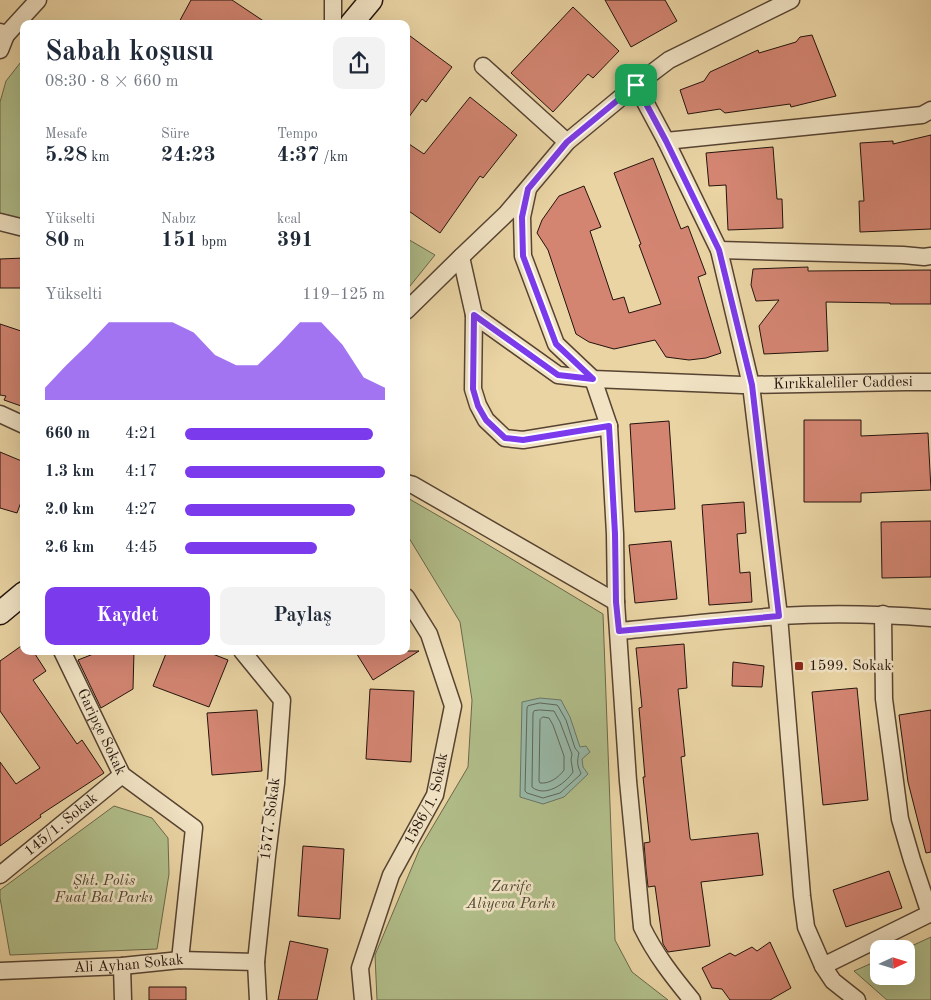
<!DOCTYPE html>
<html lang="tr">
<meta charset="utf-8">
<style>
:root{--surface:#fff;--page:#f2f2f3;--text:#1f2937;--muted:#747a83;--accent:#7c3aed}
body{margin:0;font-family:"Old Standard TT",serif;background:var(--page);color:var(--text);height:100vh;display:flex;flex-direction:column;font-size:19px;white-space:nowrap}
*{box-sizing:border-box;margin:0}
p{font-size:16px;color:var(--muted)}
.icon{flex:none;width:28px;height:28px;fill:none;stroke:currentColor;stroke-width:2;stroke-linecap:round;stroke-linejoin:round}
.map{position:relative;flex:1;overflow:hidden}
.details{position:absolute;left:20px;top:20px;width:390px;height:635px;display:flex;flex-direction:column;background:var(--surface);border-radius:10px;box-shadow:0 5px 20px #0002}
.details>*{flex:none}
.needle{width:32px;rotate:86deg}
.buttons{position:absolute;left:870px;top:940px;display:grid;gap:10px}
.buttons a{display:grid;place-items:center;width:45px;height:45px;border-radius:10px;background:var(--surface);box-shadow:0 5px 20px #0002;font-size:25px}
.pin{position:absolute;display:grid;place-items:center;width:42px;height:42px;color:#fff;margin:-21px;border-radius:10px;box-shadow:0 2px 8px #0006}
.round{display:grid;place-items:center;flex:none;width:52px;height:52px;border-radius:10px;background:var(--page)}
.headline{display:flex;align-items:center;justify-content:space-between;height:85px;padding:0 25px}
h1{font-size:28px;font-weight:700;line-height:38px}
.stats{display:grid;grid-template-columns:repeat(3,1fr);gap:8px;height:85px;padding:5px 25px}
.stats div{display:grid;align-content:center}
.stats b{font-size:21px;font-weight:700}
.stats small{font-size:14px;font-weight:400}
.stats p{font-size:14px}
.chart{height:140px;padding:10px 25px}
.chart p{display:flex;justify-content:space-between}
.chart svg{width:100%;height:90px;margin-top:5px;fill:var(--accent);opacity:.7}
.primary-button{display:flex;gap:10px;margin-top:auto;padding:10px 25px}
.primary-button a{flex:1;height:58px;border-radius:10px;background:var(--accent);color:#fff;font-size:20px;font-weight:700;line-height:58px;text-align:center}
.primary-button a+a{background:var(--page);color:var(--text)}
ul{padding:0 25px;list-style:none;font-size:16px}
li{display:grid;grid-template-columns:80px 60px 1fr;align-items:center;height:38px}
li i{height:12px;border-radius:6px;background:var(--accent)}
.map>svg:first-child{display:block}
</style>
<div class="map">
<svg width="931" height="1000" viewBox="0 0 931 1000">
<rect width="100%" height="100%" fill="#ead4a4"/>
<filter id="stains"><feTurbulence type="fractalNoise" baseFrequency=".004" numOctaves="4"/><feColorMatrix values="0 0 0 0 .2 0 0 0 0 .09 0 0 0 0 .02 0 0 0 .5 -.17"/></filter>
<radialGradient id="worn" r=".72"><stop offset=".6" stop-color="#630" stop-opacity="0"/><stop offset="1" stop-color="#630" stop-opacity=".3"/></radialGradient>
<path fill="#b1be8a" stroke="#6a684b" d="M24,58V224L0,216V102L6,81Z
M406,238L435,255L406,291Z
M406,497L475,537L603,614L615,940L632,972L668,1000H377L375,955L420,848L468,767L472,700L460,622L406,533Z
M114,806L152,818L168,838L169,874L157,949L10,955L0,898V890Z
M931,937V1000H887L854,971L879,960V976H906V949H905Z"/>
<path fill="#98b8a7" stroke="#6a7669" d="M540,698L561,700L570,717L580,747L586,746L590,752L582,759L583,767L588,774L564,797L543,804L520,797L522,702Z"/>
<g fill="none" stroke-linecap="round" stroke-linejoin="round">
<path stroke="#5e665a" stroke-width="1" d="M540,703L557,705L558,706L566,720L575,748L579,753C577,761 577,766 581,773L580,775L560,793L543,798L527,793L525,791L527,708L528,706Z
M540,710L554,711L560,722L572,754L571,760L573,772C565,784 545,798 532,787L533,713L534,711Z
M543,717L549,718L553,725L564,756V770C559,777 550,784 540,783L539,781L540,720Z"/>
</g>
<path fill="#d38572" stroke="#24130c" d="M191,0H232L268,24H178Z
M605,0H665L677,21L631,47Z
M573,7L619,51L593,78L588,74L553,112L511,73Z
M406,33L452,67L426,102L422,99L406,121Z
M812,35L836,96L791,107L790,104L725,113L720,109L688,114L680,90L704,81L710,72L758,50L759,53L796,42L800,37Z
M470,97L517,135L483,178L480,176L440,233L406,209V142L424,154Z
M931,135V229L860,232L859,201H864L860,143L893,141V144Z
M773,147L777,199H782L783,228L728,230L726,185L709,186L706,153Z
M653,158L681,229L688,226L706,274L698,277L721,353L706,358L689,360L666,357L655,340L614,349L589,342L576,334L548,250L537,233L542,220L559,196L584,186L601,227L590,231L613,300L624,297L629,313L661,304L639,245L641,244L614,173Z
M24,258V288H0V259Z
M808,267V271L931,270V304H890V303L826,302L828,351L764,354L759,326L779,300L756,301L751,285L753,269Z
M0,324L24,332V407L4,400L6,396L0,395Z
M804,420H861V436L928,433L931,490L861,493V502H804Z
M669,421L675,509L635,512L630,424Z
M0,452L24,462V494L17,513L0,508Z
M744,502L746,533L737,534L740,573L750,572L752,602L709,605L702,505Z
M931,521V577L882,578L881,522Z
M671,541L677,599L635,603L629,545Z
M24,644V651H33L46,671L33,680L77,744L82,740L104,773L40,815L41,817L0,846V762L16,784L40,768L0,711V661Z
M684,644L687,688L678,689L685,756L681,757L690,838L691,840L758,833L763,875L701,882L710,946L668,952L663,944L655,886L648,887L646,869L644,843L650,842L643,777H645L639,708L642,707L636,648Z
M101,651H134L133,689L101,708L78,660Z
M167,651H205L228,660L209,707L153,686Z
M355,651H419L373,680Z
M733,662L764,666L762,687L732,686Z
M857,688L868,800L823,805L812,692Z
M370,689L414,691L411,762L366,759Z
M257,710L262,771L212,775L207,713Z
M931,710V852L926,853L908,782L899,715Z
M303,846L344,849L340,919L298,916Z
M889,871L902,908L846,927L833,890Z
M290,941L328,949L317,1000H278Z
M770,942L791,988L770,1000H730L722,989L712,988L702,968L730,953L735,956L752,947L757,951Z
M149,987H186V1000H149Z"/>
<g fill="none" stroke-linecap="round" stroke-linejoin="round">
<g stroke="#564332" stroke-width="19">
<g id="street">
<path d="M333,0V24"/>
<path d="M0,32L6,35L0,50"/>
<path d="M0,35H6L38,0"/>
<path d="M483,66L567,142"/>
<path d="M636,85L666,141L719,250L751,385L779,616L802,896L806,927L823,966L833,981L857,1000"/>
<path d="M666,141L922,115L931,110"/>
<path d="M528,189L522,217L523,256L556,344L593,379L609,426L615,534L616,602L628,781L642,927C655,954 673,977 692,1000"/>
<path d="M0,222L24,228"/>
<path d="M719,250L903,255L924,257L931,256"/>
<path id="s1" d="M461,257L474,315L558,375L593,379L742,385L906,382H931"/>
<path d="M406,311L461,257L507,213L567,142L636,85L669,60L791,0"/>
<path d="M474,315L473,389L478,405L486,420L505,438L523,440L609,426"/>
<path d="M0,414L24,425"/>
<path d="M406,483L413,485L616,602"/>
<path d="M883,614L884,699L900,819L912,860L930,914"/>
<path d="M619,631C672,626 725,620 779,616C829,613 880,614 931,618"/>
<path id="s2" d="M62,651L122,775L194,828L180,960"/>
<path d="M242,651L282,700L276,783L267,856L256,962L258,1000"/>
<path id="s3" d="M0,875L122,775"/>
<path d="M122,966L123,1000"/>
<path d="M823,966L931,913"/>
<path id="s4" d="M0,971L122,966L180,960L256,962"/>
<path id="s5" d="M363,1000L360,968L391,875L435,795L453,706L429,634L406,597"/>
</g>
</g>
<g stroke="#24130c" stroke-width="25">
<path id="secondary" d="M351,24L371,0
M0,613L24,593"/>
</g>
<use href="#street" stroke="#f1e3c4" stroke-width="16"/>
<use href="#secondary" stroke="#f1e3c4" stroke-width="22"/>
</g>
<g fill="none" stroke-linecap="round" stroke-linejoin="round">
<g stroke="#fff" stroke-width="10">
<path id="route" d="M636,85L666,141L719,250L752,385L779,616L619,631L616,602L615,534L609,426L523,440L505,438L486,420L478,406L473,389L474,315L558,375L593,379L556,344L523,256L522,217L528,189L567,142Z"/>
</g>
<use href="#route" stroke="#7c3aed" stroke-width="6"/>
</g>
<rect fill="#8f2418" stroke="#f1e3c4" stroke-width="2" x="794" y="661" width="10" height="10" rx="2.5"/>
<g text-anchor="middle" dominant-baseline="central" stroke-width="5" stroke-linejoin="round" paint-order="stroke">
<g font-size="15" fill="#24130c" stroke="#f1e3c4">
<text stroke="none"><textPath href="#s1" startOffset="448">Kırıkkaleliler Caddesi</textPath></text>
<text stroke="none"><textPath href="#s2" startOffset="90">Garipçe Sokak</textPath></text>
<text stroke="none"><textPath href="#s5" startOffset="215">1586/1. Sokak</textPath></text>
<text transform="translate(271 819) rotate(-83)">1577. Sokak</text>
<text stroke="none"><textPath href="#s3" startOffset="79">145/1. Sokak</textPath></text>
<text stroke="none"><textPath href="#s4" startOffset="129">Ali Ayhan Sokak</textPath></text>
</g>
<g font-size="15" fill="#24130c" stroke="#f1e3c4" text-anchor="start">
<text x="809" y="666">1599. Sokak</text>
</g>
<g font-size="15" font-style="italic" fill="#4e4632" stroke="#f1e3c4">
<text x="104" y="881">Şht. Polis<tspan x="104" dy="17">Fuat Bal Parkı</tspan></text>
<text x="511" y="887">Zarife<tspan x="511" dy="17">Aliyeva Parkı</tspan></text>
</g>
</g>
<rect width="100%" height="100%" filter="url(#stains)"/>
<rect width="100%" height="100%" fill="url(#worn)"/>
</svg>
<div class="buttons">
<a><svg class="needle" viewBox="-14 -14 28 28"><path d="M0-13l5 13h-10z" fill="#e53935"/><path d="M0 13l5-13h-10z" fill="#747a83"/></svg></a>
</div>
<div class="pin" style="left:636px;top:85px;background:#1e9e55"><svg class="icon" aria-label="arrive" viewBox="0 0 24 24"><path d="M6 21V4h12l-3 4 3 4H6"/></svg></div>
<section class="details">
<div class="headline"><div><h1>Sabah koşusu</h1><p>08:30 · 8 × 660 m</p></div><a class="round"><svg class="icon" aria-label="share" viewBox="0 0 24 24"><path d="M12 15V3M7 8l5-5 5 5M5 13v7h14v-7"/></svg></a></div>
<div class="stats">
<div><p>Mesafe</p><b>5.28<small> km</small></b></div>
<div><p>Süre</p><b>24:23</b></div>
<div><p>Tempo</p><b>4:37<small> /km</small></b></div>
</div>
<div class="stats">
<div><p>Yükselti</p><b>80<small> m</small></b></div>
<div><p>Nabız</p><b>151<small> bpm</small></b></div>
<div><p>kcal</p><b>391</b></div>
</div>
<div class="chart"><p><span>Yükselti</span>119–125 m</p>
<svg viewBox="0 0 160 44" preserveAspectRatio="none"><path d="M0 44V38L10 27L20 17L30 6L40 6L50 6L60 6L70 11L80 22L90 27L100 27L110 17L120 6L130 6L140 17L150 33L160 38V44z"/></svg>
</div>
<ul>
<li><b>660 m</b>4:21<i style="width:94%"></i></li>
<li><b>1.3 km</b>4:17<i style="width:100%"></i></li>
<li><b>2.0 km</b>4:27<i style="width:85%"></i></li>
<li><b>2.6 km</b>4:45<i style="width:66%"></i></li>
</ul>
<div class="primary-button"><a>Kaydet</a><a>Paylaş</a></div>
</section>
</div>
